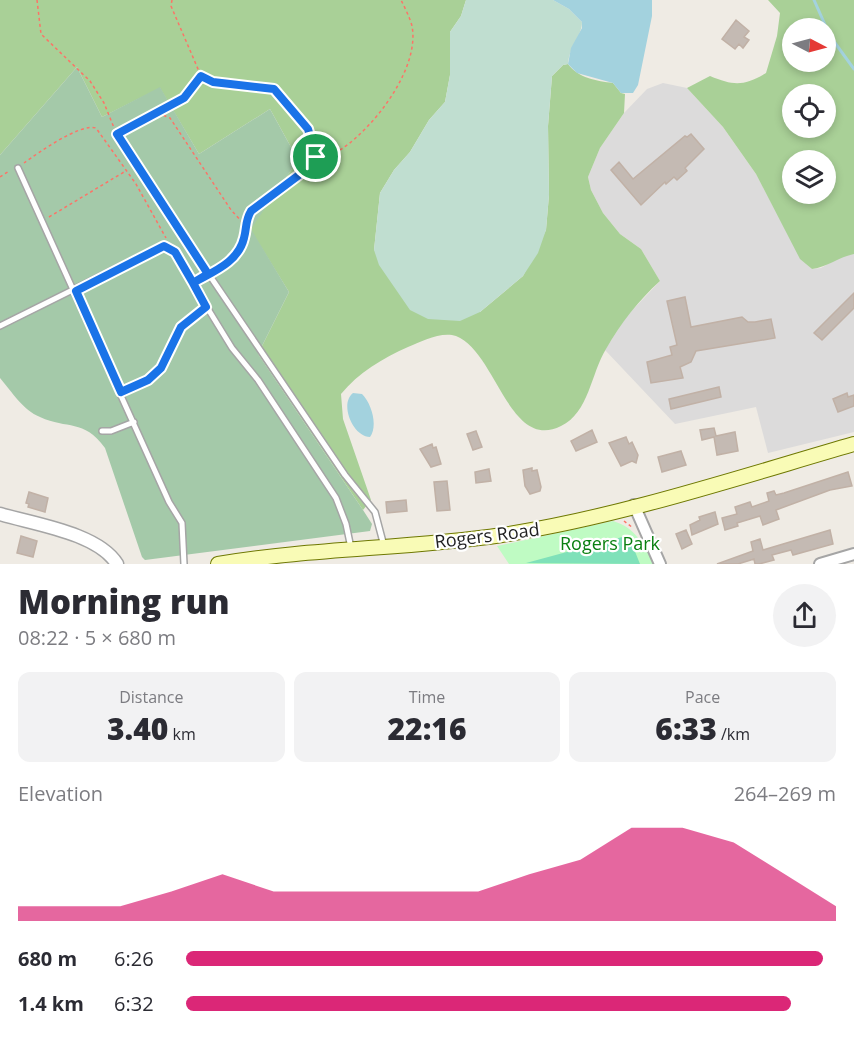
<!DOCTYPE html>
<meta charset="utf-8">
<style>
:root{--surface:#fff;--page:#f2f2f3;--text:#2b2b33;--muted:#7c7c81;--accent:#db2777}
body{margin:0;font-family:"Open Sans",sans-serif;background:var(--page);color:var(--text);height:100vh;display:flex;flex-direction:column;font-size:22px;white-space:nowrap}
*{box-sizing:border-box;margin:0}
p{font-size:20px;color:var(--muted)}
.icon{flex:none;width:33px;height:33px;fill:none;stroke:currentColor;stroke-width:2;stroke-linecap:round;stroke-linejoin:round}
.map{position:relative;height:564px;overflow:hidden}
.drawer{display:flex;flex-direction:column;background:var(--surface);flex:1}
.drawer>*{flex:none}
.needle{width:39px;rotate:96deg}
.tools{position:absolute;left:782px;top:18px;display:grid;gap:12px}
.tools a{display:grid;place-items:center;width:54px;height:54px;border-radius:50%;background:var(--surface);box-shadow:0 3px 9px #0003;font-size:30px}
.pin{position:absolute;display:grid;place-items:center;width:51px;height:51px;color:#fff;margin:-26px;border:3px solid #fff;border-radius:50%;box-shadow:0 2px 6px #0007}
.round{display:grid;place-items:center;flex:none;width:63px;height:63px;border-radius:32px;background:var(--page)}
.headline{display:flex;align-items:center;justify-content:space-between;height:102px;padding:0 18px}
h1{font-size:33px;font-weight:800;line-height:45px}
.stats{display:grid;grid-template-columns:repeat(3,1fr);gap:9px;height:102px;padding:6px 18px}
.stats div{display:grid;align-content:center;border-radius:12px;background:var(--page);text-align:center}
.stats b{font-size:30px;font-weight:800}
.stats small{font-size:16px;font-weight:400}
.stats p{font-size:16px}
.chart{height:168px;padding:12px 18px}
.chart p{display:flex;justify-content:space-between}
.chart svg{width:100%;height:108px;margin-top:6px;fill:var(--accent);opacity:.7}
ul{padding:0 18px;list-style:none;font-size:20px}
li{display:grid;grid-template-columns:96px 72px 1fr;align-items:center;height:45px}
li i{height:15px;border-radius:8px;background:var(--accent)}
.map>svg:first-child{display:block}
</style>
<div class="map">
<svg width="854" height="564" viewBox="0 0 854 564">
<rect width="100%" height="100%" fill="#efebe4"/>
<path fill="#dcdbdb" d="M663,83L687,88L723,127L756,174L801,259L812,269L821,268L842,256L854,254V432L768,453L756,407L675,424L605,350L626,317L660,281L641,249L620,234L603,213L591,190L588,177L600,148L624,113L647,89Z"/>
<path fill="#a9d097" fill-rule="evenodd" d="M0,0H466L461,16L450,32V75L445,102L429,120L410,152L394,170L380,193L374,250L480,312L523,276L546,230L549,195L548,126L552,76L563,65L568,64C578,78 597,81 613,83L621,93L625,94L624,113L600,148L588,177L591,190L603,213L620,234L641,249L660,281C638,301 621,323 606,349C591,373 589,413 561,426C509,452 496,351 456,336C441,331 421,342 408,347C383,358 358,373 341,394L343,419L371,500L363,510L258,354L289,292L250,229L298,160L270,109L199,154L160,88L102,117L77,67L0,155Z
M768,0H854V254C839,257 827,267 812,269L800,259L756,174L723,127L687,88L710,76C734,86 744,86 766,73L777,36L780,13ZM792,28H825V62H792ZM792,94H825V128H792ZM792,160H825V194H792Z"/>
<path fill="#c0ded0" d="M466,0H553L569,9L582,22C582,36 569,47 568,64L563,65L552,76L548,126L549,195L546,230L538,253L523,276L480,312L460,321L428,319L410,310L379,265L374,250L380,193L394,170L410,152L429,120L445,102L450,75V32L461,16Z"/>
<path fill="#a4c9a9" d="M77,67L102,117L160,87L199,154L270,109L298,160L251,229L289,292L258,354L363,510L372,524L370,531L145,560L142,557L105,448C83,418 68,430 40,417C23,410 12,392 0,378V155Z"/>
<path fill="#bffbc3" d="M613,521C636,528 643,544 654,564H509L497,546Z"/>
<path fill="#7fe1b9" d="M626,536L630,539L640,564L526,563Z"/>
<path fill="#a3d2de" d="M553,0H652V16L638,85L633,93H621L613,83L577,73L568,64L571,48L582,28V22L569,9Z
M353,393L362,394C372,404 378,426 370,437C353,437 339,404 353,393Z"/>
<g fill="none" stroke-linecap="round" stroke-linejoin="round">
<path stroke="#a3d2de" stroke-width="3" d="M814,0L830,36L854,69"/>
</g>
<path fill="#c4bab3" stroke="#c1b1a6" stroke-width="1.5" d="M736,20L749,31L744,37L749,40L743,48L739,44L735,49L722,39Z
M691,134L704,149L685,168L687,171L677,180L674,177L666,184L665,182L641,205L611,170L619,162L633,179L685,136L687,137Z
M854,293V308L822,340L814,333Z
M685,297L691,327L742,317L748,322H755L771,319L775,338L696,351L691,362L680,367L683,378L651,383L647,362L672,355L670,347L677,345L667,301Z
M719,387L721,397L671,409L669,399Z
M847,393L848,397L854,395V406L838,412L833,399Z
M714,428L716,436L735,432L738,451L717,455L714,437L702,440L700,430Z
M592,430L597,442L576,451L571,441Z
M476,431L482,447L473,450L467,434Z
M626,437L629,444L632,442L638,455L636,463L632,461L621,466L609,443Z
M432,444L433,448L436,447L441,464L431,467L420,449Z
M681,451L686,465L662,472L658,457Z
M532,468V471L537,470L541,487L540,491L530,494L525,486L523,470Z
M489,469L491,481L476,483L475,472Z
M848,472L852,486L830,490L776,510L779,519L763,525L760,516L737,523L738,526L725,530L722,518L737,514L735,507L750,502L752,507L769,501L767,493L774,491L776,495L784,493Z
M447,481L450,510L437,511L434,482Z
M29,492L48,498L45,512L28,507L29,504L26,503Z
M406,500L407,511L387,513L386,502Z
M715,512L718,524L692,535L690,525L700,520L699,517Z
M686,530L692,544L682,549L676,534Z
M830,530L833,544L793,555L791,550L772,555L774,560L759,564H755L754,559L738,564H717L753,551L751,542L760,539L763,550Z
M21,536L37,541L33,557L17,553Z"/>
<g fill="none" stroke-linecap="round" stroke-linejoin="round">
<g stroke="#a5a5a5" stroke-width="8">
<path id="service" d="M18,168L169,502L182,523L184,564
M153,192L345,475L375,512L384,546
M0,326L159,247H170L232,348L258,380L336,498L346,524L351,548
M102,431H111L134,422"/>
</g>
<g stroke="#a5a5a5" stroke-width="14">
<path id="minor" d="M634,505L660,564
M820,564L854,554"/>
</g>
<g stroke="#a5a5a5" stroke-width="15">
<path id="tertiary" d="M0,514C33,524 98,533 117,564"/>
</g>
<g stroke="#6e7802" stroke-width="16">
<path id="secondary" d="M218,564C312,548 408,549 502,535C619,517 740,477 854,444"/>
</g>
<path stroke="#fd7367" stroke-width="1.5" stroke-dasharray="3 3" stroke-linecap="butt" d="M37,0L41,34L90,81L104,103L119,140L149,186
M172,0L171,6L201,76L213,82L274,89L308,129L316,157L303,172L251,211C233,236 255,249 214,271
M158,113L170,118L231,210L245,225
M117,134L184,98L200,77
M317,157C325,155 337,153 343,148C375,126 420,68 412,26C410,18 405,8 401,0
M24,163C38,153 80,123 96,128L136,184L166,238
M0,177L9,171
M49,217L124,172
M127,389L148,380L161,368L181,327L199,312
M624,521L633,528"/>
<use href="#service" stroke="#fff" stroke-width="5"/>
<use href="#minor" stroke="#fff" stroke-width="10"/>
<use href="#tertiary" stroke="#fff" stroke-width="12"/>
<use href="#secondary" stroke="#f9fbb6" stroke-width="14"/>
</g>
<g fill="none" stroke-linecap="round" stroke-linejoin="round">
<g stroke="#fff" stroke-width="12">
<path id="route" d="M316,157L303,172L251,211C245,221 247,227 244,238C238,263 212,272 193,283L175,252L164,246L76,291L121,392L148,380L161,368L181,327L206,307L193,283L208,274L117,134L184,98L201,76L213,82L274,89L308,129L316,157"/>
</g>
<use href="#route" stroke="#1a73e8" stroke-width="8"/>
</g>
<g text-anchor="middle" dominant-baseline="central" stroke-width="4.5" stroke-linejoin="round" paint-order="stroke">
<g font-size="18" fill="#1e1e1e" stroke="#fff">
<text transform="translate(487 535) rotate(-7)">Rogers Road</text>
</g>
<g font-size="18" fill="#097f10" stroke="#fff">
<text x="610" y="543">Rogers Park</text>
</g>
</g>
</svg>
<div class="tools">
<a><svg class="needle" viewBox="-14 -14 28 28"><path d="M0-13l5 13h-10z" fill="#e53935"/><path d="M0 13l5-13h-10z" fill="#7c7c81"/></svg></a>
<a><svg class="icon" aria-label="locate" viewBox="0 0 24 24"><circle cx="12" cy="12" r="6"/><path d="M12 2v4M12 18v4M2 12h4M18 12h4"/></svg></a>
<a><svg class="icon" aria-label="layers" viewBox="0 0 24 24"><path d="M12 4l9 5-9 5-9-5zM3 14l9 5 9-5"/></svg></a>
</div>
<div class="pin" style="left:316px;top:157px;background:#1e9e55"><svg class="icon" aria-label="arrive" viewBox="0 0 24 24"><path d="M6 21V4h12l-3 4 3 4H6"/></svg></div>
</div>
<section class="drawer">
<div class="headline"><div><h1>Morning run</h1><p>08:22 · 5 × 680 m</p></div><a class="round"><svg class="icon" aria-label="share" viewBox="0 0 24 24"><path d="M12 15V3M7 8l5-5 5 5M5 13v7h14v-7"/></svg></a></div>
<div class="stats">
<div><p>Distance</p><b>3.40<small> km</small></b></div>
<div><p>Time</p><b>22:16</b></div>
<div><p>Pace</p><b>6:33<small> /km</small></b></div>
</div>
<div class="chart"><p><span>Elevation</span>264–269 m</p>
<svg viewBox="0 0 160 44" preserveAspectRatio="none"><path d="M0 44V38L10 38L20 38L30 32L40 25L50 32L60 32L70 32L80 32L90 32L100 25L110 19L120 6L130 6L140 12L150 25L160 38V44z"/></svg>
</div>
<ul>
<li><b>680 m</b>6:26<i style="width:98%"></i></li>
<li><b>1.4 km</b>6:32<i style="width:93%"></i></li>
</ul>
</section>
